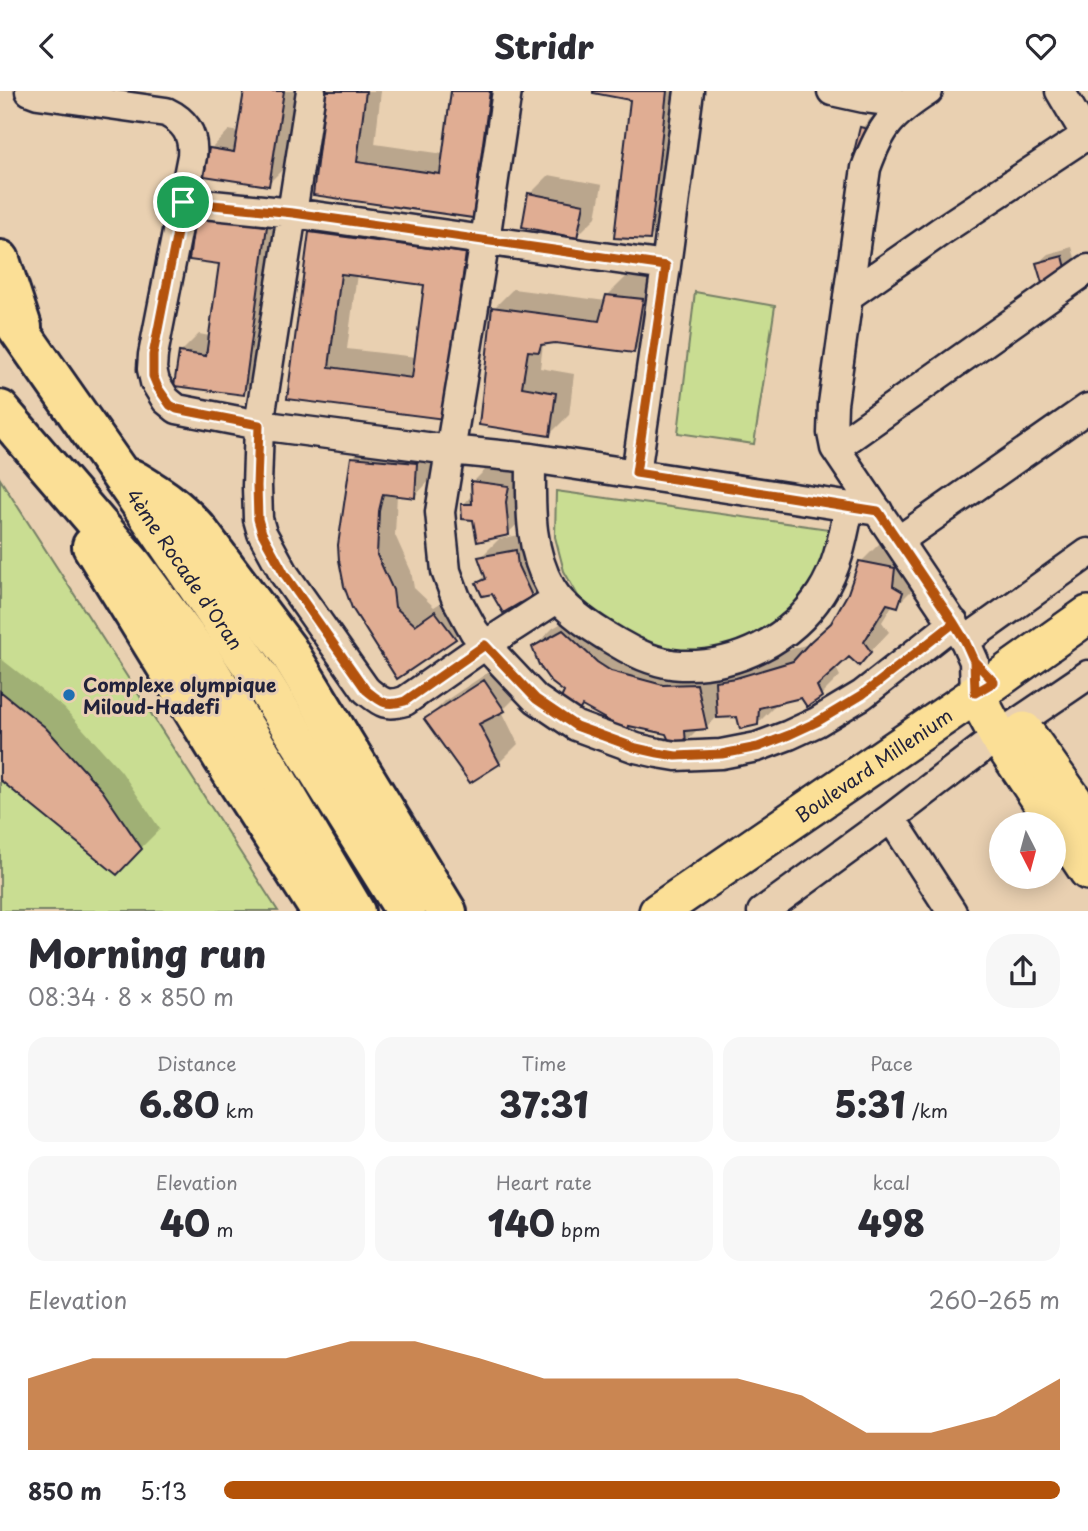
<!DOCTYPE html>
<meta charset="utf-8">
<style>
:root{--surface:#fff;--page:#f7f7f7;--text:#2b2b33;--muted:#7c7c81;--accent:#b45309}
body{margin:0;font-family:"Playpen Sans",sans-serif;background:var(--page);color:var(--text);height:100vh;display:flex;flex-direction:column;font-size:26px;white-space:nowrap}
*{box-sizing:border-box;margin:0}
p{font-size:23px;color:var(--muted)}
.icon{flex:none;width:38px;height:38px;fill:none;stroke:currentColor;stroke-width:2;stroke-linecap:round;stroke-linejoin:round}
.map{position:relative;height:820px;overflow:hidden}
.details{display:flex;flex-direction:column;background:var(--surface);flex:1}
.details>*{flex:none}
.needle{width:46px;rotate:174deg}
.controls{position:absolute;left:989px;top:721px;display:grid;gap:14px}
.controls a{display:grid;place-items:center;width:77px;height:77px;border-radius:50%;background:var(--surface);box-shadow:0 4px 18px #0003;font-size:35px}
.pin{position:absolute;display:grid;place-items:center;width:60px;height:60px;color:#fff;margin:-30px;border:4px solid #fff;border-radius:50%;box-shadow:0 2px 7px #0007}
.round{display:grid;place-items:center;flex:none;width:74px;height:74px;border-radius:28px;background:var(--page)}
.headline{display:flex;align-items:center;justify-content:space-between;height:119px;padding:0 28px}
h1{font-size:38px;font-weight:800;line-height:52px}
.figures{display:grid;grid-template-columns:repeat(3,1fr);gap:10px;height:119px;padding:7px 28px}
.figures div{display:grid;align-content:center;border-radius:18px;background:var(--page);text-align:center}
.figures b{font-size:35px;font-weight:800}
.figures small{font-size:19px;font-weight:400}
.figures p{font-size:19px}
.chart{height:196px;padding:14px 28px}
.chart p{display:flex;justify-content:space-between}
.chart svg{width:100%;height:126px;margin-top:7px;fill:var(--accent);opacity:.7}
ul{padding:0 28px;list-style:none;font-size:23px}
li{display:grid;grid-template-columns:112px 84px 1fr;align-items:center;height:52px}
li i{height:18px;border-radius:9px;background:var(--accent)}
header{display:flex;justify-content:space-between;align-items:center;height:91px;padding:0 28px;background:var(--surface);font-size:32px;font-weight:800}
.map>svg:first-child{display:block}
</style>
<header><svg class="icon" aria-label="back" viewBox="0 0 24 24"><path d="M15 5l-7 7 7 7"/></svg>Stridr<svg class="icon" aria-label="heart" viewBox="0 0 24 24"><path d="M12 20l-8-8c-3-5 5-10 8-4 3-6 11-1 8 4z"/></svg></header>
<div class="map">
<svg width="1088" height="821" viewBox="0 0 1088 821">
<rect width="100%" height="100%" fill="#e9d0b1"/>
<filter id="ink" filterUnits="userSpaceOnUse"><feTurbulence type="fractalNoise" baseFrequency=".0143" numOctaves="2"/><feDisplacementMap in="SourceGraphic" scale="14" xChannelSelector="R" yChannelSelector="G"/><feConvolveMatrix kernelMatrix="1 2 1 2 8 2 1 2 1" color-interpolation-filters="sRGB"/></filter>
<g filter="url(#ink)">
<path fill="#c9dd92" stroke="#768066" stroke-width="2" d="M695,201L775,215L754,353L678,342Z
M0,388L278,820H0Z
M556,400L843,440L800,521L729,564L657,561L591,520L578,505L564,480L555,446Z"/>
<path fill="#0003" fill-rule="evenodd" d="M246,0H299L287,74L268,93L211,58L229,39L239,41Z
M328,0H381L375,53L444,63L452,0H506L492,107L473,126L315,103Z
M595,0H683L668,128L649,147L632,7Z
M871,27L885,30L855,64L862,37Z
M549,84L602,94L596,126L577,145L530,103Z
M285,116L262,283L243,302L180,262L199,243L210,245L221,171L197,126Z
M330,123L484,143L462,308L289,307L311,142ZM357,183L426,192L416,266L347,258Z
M1072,156L1077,174L1067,184L1038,172L1048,163Z
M626,186L661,189L653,242L634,260L555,250L546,252L543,254L540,277L574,283L569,324L550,343L480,333L494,217L513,198L606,210L607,205Z
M372,348L435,354L433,386L415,405L397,403L395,444L411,480L414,497L434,516L455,503L473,528L454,546L398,585L353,367Z
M492,372L527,377L528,423L508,442L474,428L463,414L473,403V391Z
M534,441L550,485L531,504L493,501L478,492L486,484L480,467L499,448Z
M880,452L913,458L916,495L897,514L893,513L882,531L889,541L859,573L849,563L836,577L840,585L821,604L801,605L776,611V614L757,633L738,625H718L707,636L699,637L685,651L667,642L635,635L624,645L611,629L584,614L576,623L566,600L534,556L553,537L582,521L616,553L715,575L719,588L735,571L756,569L812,552L835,529L849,503L861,471Z
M0,567L64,617L121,680L160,738L117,781L0,687Z
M504,571L523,599L502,620L518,653L499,672L470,689L427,628L445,610Z"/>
<path fill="#e0ad93" stroke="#22223b" stroke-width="2" fill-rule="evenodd" d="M244,0H284L269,95L204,85L209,57L234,61Z
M326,0H366L357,71L440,83L451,0H490L473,127L313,104Z
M593,0H667L650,149L614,147L630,9L593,2Z
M860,36L876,40L869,69L853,65Z
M528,102L584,113L577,147L522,136Z
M195,125L267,135L244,304L174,295L179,261L206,265L219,173L189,169Z
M309,141L466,162L444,328L287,308ZM341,183L424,194L412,287L329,276Z
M1063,165L1068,185L1042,192L1036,172Z
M606,204L643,208L634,262L555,252L541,254L539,261L528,260L522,296L556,302L550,345L479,334L492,216L599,230Z
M351,366L417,372L415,407L383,403L379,420L377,464L393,499L395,516L415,534L435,520L456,548L397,588L352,517L344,495L339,469L338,454Z
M471,390L509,395L506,411L509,444L477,451L473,429L462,428L461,413H472Z
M516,459L518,475L532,505L503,522L492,503L482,505L476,492L486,488L478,466Z
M859,470L895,477L893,495L903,501L898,516L887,513L864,551L871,561L859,575L849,566L817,595L822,606L807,616L801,607L759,617L758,634L740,638L737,626L717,627L715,590L736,587L793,570L810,551L831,532L848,502Z
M563,539L597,571L611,580L663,594L697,593L707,638L685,640L686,653L671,654L666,643L629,635L625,647L607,642L609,630L582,615L576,625L558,614L564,601L551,591L539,574L532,556Z
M484,589L505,620L479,633L500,673L470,692L424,628Z
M0,600L45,636L102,699L142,758L117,784L0,689Z"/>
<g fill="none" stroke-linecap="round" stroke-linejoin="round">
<g stroke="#22223b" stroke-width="33">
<path id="minor" d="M30,0L38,3L166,21C185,30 194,44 192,65L153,264L152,278L155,291L166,309L177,318L259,334L450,359L531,367L878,420
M311,0L259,334L257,395L258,428L262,442L285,484L366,599C381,611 385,616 405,610L485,554L558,507
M507,0L485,149L440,421L446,480L456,507L474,540L485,554L536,608L576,635L636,657L658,662L676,665L721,663L757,656L789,644L817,631L862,604L954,532
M832,0L864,7L908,13
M928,0C891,24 881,35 866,77L833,313L832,342L835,357L965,550L974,570L975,602
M1060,0L1088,47
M183,111L293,122L666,175
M848,205L944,138L1088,43
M835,357L1088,178
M531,367C531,411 528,457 551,497C563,518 595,539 616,551C634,562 659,573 681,574C736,576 791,549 821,502C838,476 843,446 849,416
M636,382L666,175L689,0
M898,450L1088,317
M965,550L1088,462
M891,727L952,821
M762,821L891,727L998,645L1088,584"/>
</g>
<g stroke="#22223b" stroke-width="42">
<g id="major">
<path d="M975,602L998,645L1088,780"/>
<path d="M1024,640L1088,730"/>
<path id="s1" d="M658,821L994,591L1088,524"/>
</g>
</g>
<g stroke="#22223b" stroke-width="44">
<g id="highway">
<path d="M0,169L22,236"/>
<path id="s2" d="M0,212L145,419L262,590L406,821"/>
<path d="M0,319L133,474L200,565L270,677L355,821"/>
<path d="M132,388C160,405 174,413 197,438L287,558L447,821"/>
<path d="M92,455L235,687L321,821"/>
</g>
</g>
<use href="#minor" stroke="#e9d0b1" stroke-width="28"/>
<use href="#major" stroke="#fbdf96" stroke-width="37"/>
<use href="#highway" stroke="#fbdf96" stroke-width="38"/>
</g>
</g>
<g fill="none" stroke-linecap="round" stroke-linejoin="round" filter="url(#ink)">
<g stroke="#fff" stroke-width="14">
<path id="route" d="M183,111L153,264V285L158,297L170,314L177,318L259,334L257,395L258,428L262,442L285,484L366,599C381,611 385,616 405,610L485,554L536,608L576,635L636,657L658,662L676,665L722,663L758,656L789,644L817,631L862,604L954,532L965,550L974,570L975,602L994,591L974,570L965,550L954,532L878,420L636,382L666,175L293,122L183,111"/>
</g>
<use href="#route" stroke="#b45309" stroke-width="9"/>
</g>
<circle fill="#1f6fb2" stroke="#e9d0b1" stroke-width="2.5" cx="69" cy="604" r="7"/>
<g text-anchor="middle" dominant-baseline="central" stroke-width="6" stroke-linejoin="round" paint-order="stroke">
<g font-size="19" fill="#22223b" stroke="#e9d0b1">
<text stroke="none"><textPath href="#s2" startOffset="324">4ème Rocade d'Oran</textPath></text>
<text stroke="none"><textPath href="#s1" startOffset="261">Boulevard Millenium</textPath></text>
</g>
<g font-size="19" font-weight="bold" fill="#22223b" stroke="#e9d0b1" text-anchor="start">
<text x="83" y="593">Complexe olympique<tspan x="83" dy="22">Miloud-Hadefi</tspan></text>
</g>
</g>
</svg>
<div class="controls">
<a><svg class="needle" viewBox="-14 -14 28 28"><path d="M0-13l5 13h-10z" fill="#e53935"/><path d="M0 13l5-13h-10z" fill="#7c7c81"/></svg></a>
</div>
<div class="pin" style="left:183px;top:111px;background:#1e9e55"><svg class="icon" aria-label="arrive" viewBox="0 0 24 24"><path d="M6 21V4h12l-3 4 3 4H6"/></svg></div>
</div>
<section class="details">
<div class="headline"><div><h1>Morning run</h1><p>08:34 · 8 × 850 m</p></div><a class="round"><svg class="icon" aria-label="share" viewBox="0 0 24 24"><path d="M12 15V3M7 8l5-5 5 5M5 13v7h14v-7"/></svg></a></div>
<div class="figures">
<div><p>Distance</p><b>6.80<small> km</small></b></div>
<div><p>Time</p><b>37:31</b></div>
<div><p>Pace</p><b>5:31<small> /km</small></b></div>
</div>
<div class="figures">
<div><p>Elevation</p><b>40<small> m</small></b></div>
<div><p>Heart rate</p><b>140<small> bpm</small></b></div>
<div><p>kcal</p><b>498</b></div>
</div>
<div class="chart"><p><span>Elevation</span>260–265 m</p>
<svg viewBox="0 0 160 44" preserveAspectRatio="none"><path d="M0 44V19L10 12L20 12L30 12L40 12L50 6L60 6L70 12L80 19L90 19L100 19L110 19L120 25L130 38L140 38L150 32L160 19V44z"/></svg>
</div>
<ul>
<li><b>850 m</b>5:13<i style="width:100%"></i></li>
</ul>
</section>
